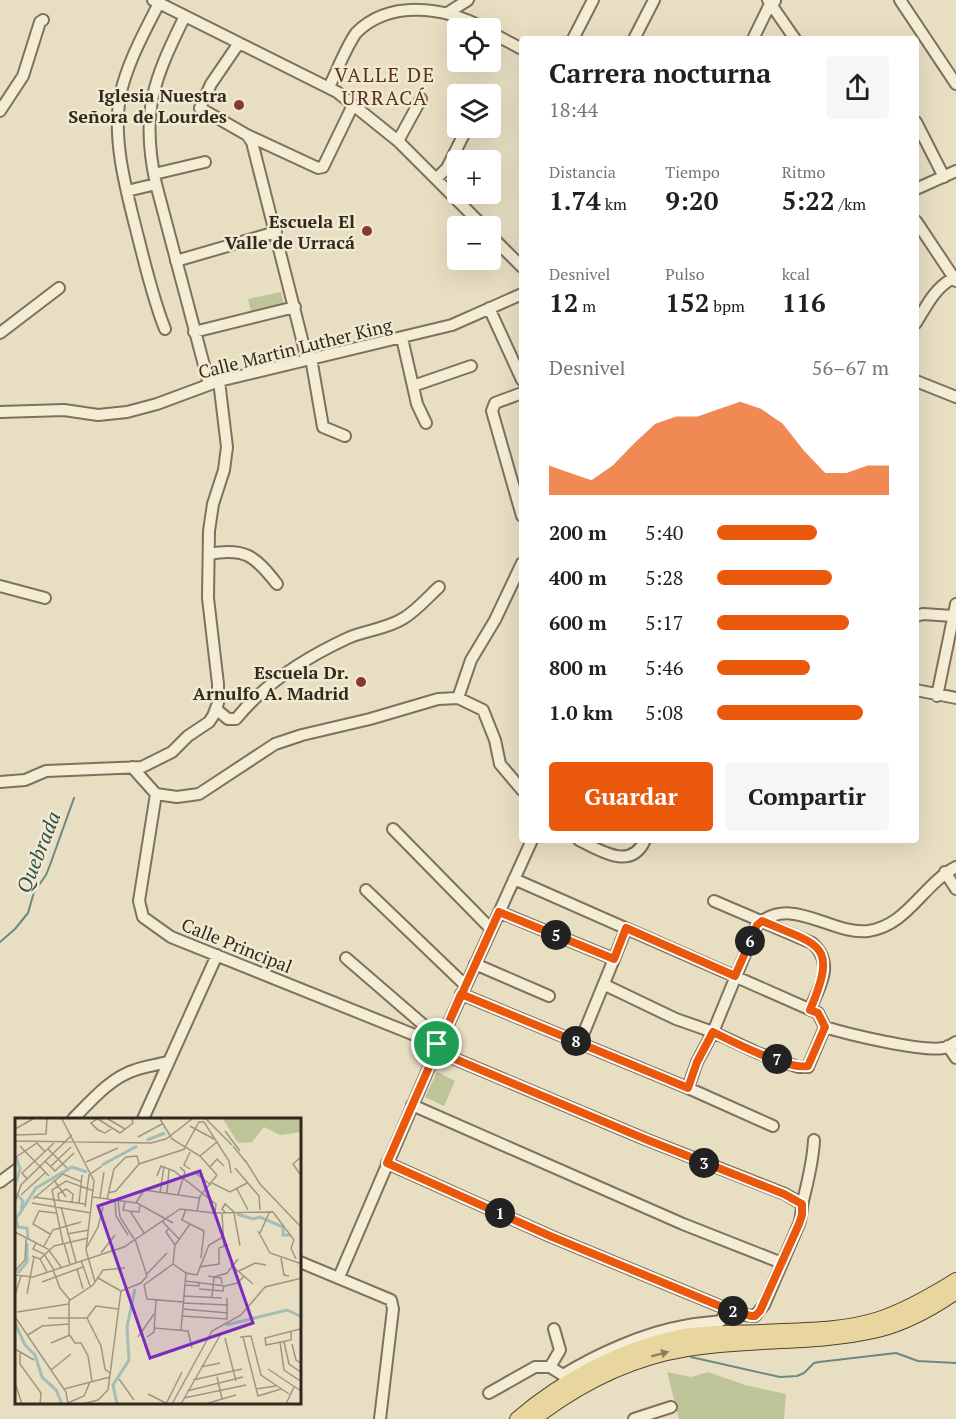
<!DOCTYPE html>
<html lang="es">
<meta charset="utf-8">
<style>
:root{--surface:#fff;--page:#f6f6f6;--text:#202124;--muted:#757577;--accent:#ea580c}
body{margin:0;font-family:"PT Serif",serif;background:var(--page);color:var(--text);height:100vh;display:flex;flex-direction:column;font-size:22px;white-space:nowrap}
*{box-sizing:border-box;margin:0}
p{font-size:20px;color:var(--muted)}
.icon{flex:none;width:33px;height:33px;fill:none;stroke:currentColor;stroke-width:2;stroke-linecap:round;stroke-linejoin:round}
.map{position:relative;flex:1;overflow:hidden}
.panel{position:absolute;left:519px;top:36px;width:400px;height:807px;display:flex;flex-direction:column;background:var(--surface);border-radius:6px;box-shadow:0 6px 24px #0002}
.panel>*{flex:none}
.buttons{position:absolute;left:447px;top:18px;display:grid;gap:12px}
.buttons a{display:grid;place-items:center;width:54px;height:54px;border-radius:6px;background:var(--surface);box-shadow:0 6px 24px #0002;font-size:30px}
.pin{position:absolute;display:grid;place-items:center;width:51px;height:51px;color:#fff;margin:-26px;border:3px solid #fff;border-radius:50%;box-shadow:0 2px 6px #0007}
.km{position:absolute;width:30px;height:30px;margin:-15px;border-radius:50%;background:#222;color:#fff;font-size:16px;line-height:30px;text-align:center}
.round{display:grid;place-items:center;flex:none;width:63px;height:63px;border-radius:6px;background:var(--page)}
.head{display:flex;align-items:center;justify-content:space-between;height:102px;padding:0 30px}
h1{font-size:27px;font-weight:800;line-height:45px}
.stats{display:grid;grid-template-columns:repeat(3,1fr);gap:9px;height:102px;padding:6px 30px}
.stats div{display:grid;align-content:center}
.stats b{font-size:26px;font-weight:800}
.stats small{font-size:16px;font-weight:400}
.stats p{font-size:16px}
.chart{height:168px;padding:12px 30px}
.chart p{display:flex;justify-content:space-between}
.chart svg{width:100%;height:108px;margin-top:6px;fill:var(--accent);opacity:.7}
.action{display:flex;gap:12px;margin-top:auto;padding:12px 30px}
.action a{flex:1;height:69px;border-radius:6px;background:var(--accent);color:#fff;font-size:24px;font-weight:800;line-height:69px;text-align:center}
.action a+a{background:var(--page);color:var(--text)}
ul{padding:0 30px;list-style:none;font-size:20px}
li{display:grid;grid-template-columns:96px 72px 1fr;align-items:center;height:45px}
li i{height:15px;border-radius:8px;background:var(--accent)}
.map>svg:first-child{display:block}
</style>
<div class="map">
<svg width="956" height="1419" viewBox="0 0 956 1419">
<rect width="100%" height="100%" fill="#e8dfc3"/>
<path fill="#bdc598" d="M281,292L285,308L252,316L248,299Z
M437,1072L455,1081L444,1106L425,1097Z
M667,1372L691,1377L708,1372L745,1385L786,1394L784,1419H679Z"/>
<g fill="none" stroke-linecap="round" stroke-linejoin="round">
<path stroke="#6c8883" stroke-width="2" d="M0,942L15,929L28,913L34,892L46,875L50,865L74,798
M691,1357L780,1377L797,1376L804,1373L814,1363L819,1362L896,1353L918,1361L956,1363"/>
<g stroke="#80715b" stroke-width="14">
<path id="minor" d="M153,0L337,92L398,141L483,226
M768,0L795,39
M900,0L956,84
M159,3C144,33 127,63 120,96C112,142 127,193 138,237C146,268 153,299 165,329
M449,12L468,0
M185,16C154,79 140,112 156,184L209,384
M490,32L522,49
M573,39L593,0
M634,39L654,0
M753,39L770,4L775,1
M239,43L211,84L200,108L247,135L318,168L323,167L353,105
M329,87C338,69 345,49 356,33C389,0 443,6 484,28
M0,111L23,76L40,22L43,20
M916,122L944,177
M247,135L252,142L307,359
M398,141L421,99
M154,174L205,162
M436,179L447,168L467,128
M916,189L956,171
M127,191L156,184
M916,221L956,281
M490,235L522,267
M176,261L276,232
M489,308L522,380
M916,323C927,305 934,289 953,278
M194,332L295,307
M0,333L59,288
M402,338L417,404L426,423
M311,358L323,427L345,436
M916,381L956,397
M413,386L471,366
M522,393L495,403L492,411L522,516
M0,412L64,410L98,415L127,412L157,404L219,381L452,325L522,294
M209,554C245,547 255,556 277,584
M0,586L45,598
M916,616L923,614L953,616
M916,690L956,698
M937,696L956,604
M458,698L471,660L495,620L522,563
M216,709L228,719H236C264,684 307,657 348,638C366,630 387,629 404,618C417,610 428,597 439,587
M132,767L156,794L177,797L199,794L275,744L302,735L370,719L438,699L458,698L483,710L495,740L500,764L522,790
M0,782L25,780L46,771L142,767L172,752L188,736L209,722L213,716L218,703V684L208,598L209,531L213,504L224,470L227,447L219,381
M156,794L139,901L143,917L171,937L437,1044
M393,829L491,929
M579,840C601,851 631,871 645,840
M945,872L956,889
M514,879L818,1013L825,1027L808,1067H798L758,1053L713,1032L676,1019L605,985
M366,890L465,985
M714,901L812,943C835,963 820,986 810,1009
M499,912L614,959L626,929
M346,958L441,1040
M475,964L549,996
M461,994L688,1088L773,1126
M825,1027C847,1034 922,1052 943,1048C948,1048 952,1044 956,1042
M580,1042L614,959
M948,1046L956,1058
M436,1051L645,1139L785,1194L802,1204
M688,1088L697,1062L713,1032L757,925C792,894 830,935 868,931C907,926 923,884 956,867
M412,1105L683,1224L782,1263
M73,1119C91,1101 110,1078 135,1070C146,1066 157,1065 167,1062
M143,1119L217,955
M387,1163L550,1236L727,1309L744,1315L755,1316L764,1305L799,1224C802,1216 801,1209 803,1201C808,1180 813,1162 814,1140
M0,1182L16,1170
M300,1262L391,1300L393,1309L380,1419
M339,1277L436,1051L437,1044L441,1040L532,840
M550,1367L560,1350L554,1329
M563,1375C597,1354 644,1333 684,1326C696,1323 708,1323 721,1321L727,1309
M489,1393L535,1367H550L563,1375L565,1380
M634,1419L671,1407"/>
</g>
<g stroke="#4f402f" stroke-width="16">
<path id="major" d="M517,1419C564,1379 623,1348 683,1336C709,1332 735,1333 761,1332C799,1330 842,1331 879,1319C906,1310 932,1295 956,1280
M534,1419C579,1384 631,1358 687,1349C750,1338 815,1345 878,1330C906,1323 933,1308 956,1292"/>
</g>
<use href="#minor" stroke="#f4edd5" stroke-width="10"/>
<use href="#major" stroke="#e8d69e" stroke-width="14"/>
</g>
<defs><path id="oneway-solid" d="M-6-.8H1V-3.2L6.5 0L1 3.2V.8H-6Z" transform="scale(1.5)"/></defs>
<use fill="#8d805e" href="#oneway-solid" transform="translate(660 1354) rotate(-15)"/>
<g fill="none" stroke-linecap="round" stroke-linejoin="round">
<g stroke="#fff" stroke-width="12">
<path id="route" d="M437,1044L436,1051L387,1163L550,1236L727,1309L751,1316H755L760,1311L799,1224L802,1215V1204L784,1194L645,1139L436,1051L437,1044L441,1040L499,912L614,959L626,928L735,976L757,925L762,921C819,946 839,942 810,1010L818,1013L825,1027L808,1066C788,1070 733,1042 713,1032L697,1062L688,1088L461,994L441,1040L437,1044"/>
</g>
<use href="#route" stroke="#ea580c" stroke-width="8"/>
</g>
<g fill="#893732" stroke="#f1ead1" stroke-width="2">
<circle cx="239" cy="105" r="6"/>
<circle cx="367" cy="231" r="6"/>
<circle cx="361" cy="682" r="6"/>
</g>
<g text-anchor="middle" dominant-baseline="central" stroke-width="5" stroke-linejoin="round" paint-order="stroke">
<g font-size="18" font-weight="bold" fill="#32291e" stroke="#f1ead1" text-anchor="end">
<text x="227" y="95">Iglesia Nuestra<tspan x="227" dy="21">Señora de Lourdes</tspan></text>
<text x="355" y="221">Escuela El<tspan x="355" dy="21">Valle de Urracá</tspan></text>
<text x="349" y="672">Escuela Dr.<tspan x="349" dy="21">Arnulfo A. Madrid</tspan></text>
</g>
<g font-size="18" fill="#32291e" stroke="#f1ead1">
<text transform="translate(295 348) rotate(-14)">Calle Martin Luther King</text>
<text transform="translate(237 945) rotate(22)">Calle Principal</text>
</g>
<g font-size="20" letter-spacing="1.5" fill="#5a3122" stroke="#f1ead1">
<text x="385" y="74">VALLE DE<tspan x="385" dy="23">URRACÁ</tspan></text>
</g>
<g font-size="20" font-style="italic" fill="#2f5050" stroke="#f1ead1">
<text transform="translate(38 852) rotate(-68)">Quebrada</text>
</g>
</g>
<g transform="translate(15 1118)">
<rect width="286" height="286" fill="#e8dfc3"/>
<path d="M208,1H286V14L265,17L249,9L237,24L223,25Z" fill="#bdc598"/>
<path fill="none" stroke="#a4bcb6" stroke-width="3" d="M132,22L150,15M87,47L122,28M0,68L5,51L1,39M0,75L8,83L6,91M222,96L238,101L245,99L268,109V117H275M13,120L12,110L3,109L1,101L21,70L57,49L72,54M3,155L12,144V125M0,205L10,227L20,237L27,259L41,272L47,286M211,207L272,192L287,199M102,286L98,267L114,242L112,209L120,171"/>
<path fill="none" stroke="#9f9681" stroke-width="1.5" d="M47,1L79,63L71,132L80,164M82,1L76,5L83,12L90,15L96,11M83,1L105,15L118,5L117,1M93,1L110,11M145,1L157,21L185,38L202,57M191,1L217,27M175,8L199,21M0,11L18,1M210,13L225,33M0,17L31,16L32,1M123,19L147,6M0,23L136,25L151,21L177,1M5,28L34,58M218,28L231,44M33,31L52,50M169,31L184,4H189L214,43L216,55M185,38L202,24M287,38L278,46L287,59M1,39L22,25L30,34M230,42L245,66L287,110M30,43L40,53L59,35M71,44L103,30M35,49L56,29M194,50L202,41L209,48M220,50L244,78L245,92M175,51L169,47L175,34M179,54L196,67M142,58L146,48L159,53L201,86L200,95M12,61L7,55L39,25M39,62L51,79M197,65L215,74L232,65M222,71L233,92M93,75L101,73L124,46L170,31M145,75L149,48M152,76L154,51M6,77L31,54M163,77L170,54L165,49M19,79L70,86M78,79L122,85L158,105M85,80L89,54M18,81L48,56L67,64M92,81L99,51L111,39L122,38L124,46M44,82L43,76L51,71L58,76L57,84M100,82L101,98L113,117M103,83L105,99L119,121M0,84L6,67L57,17M110,84L108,92L114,93L124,94L125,86M17,85L76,95M64,85L67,57M121,85L129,72L184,80M46,89L61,144M70,89L74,57L87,48M171,91L167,102L189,113L186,140M115,93L129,115M182,93L185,78L202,57M207,95L209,128M211,95L207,91L210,86L219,94M219,95L225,128M147,103L164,121M154,110L151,114L160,127M243,113L255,135L287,146M0,114L33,131L46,149M245,115L255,93M35,116L18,106L24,93L41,95M52,116L74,112M279,122L276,130L281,141M21,125L18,131L29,136L39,152M48,125L37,72L51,63L79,73M49,125L55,146M29,128L38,112L66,104M72,129L83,109L88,89M86,135L100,117M17,138L25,141L32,154M266,140L269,157L274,158M25,141L39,128L73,120M66,142L75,168M158,146L171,155L182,157L194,127L208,119M158,146L160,127L175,106M216,147L238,166M184,149L204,146V130L213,127M62,151L68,171M38,152L45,170L55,182M0,153L10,142L11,121M224,153L240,145L251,147M132,156L152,135M0,157L18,159L109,129L165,91L199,95L258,94L279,122M193,158L206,160L207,166M83,160L106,173M170,163L210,168L223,165L229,158M27,164L68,149M129,167L132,181L168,184M129,167L158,146M170,167L184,168V164M184,171L208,173L209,168M106,173L126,165L132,158L120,121M12,176L19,139M0,177L6,158M169,178L207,180M197,179L199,159L212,155L223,141M168,185L213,187M168,191L213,195M2,194L54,186M167,198L212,201V180M0,199L51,274L53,286M33,200H72M72,200L86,228L90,251L96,256M72,200L81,188L103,191M139,210L173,213L177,230M166,212L171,155M276,214V222L251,227L250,220L285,211M13,217L27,208L54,206M123,219L139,196M132,219L139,214L141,182M225,219L236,218L246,257L274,276M228,219L243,278L266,271M210,220L221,263M265,224L269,252L287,264M269,224L274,246L287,255M36,225L55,217M277,226L281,242L287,246M0,231L19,242M5,235V246L26,275L25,286M186,249L205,245M253,251L286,273M36,252L56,236M202,259L207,281M104,261L119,282M178,262L227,251M77,263L73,238L66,225H60L54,216V183L78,167L88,152L110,150M0,265L7,286M49,271L95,259M241,271L261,268M172,273L228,259M133,276L151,285M169,280L231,267M53,285L69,278L75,264M67,286L83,282L93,272L106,173M151,286L167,254M157,286L197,213L226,197L250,169L287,160M166,286L207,214M190,286L221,277M271,286L279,269"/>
<path fill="#7b2cbf" fill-opacity="0.15" stroke="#7b2cbf" stroke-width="3" d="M185,53L238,205L135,240L83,88Z"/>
<rect width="286" height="286" fill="none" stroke="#32291e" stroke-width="3"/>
</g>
</svg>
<div class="buttons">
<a><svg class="icon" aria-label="locate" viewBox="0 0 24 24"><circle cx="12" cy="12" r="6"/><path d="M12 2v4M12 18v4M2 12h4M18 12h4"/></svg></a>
<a><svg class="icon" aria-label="layers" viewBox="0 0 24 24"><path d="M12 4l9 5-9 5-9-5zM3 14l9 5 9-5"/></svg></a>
<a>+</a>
<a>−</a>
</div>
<div class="pin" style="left:437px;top:1044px;background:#1e9e55"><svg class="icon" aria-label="arrive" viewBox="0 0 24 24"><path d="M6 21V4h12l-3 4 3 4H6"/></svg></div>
<b class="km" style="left:500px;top:1213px">1</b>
<b class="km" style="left:733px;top:1311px">2</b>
<b class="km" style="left:704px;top:1163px">3</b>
<b class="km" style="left:556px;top:935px">5</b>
<b class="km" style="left:750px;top:941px">6</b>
<b class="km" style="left:777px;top:1059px">7</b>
<b class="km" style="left:576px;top:1041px">8</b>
<section class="panel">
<div class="head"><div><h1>Carrera nocturna</h1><p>18:44</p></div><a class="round"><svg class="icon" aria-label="share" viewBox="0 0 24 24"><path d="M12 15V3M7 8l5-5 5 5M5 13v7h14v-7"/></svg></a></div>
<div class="stats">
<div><p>Distancia</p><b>1.74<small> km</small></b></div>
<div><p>Tiempo</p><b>9:20</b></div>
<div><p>Ritmo</p><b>5:22<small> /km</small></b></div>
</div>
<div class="stats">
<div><p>Desnivel</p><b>12<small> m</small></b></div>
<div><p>Pulso</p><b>152<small> bpm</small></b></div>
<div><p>kcal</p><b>116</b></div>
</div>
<div class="chart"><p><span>Desnivel</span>56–67 m</p>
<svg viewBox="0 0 160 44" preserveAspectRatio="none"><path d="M0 44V32L10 35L20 38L30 32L40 23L50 15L60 12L70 12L80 9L90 6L100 9L110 15L120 26L130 35L140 35L150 32L160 32V44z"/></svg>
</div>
<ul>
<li><b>200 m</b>5:40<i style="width:58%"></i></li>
<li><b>400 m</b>5:28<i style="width:67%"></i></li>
<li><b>600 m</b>5:17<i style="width:77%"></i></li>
<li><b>800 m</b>5:46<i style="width:54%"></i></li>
<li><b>1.0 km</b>5:08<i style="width:85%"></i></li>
</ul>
<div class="action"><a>Guardar</a><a>Compartir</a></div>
</section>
</div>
